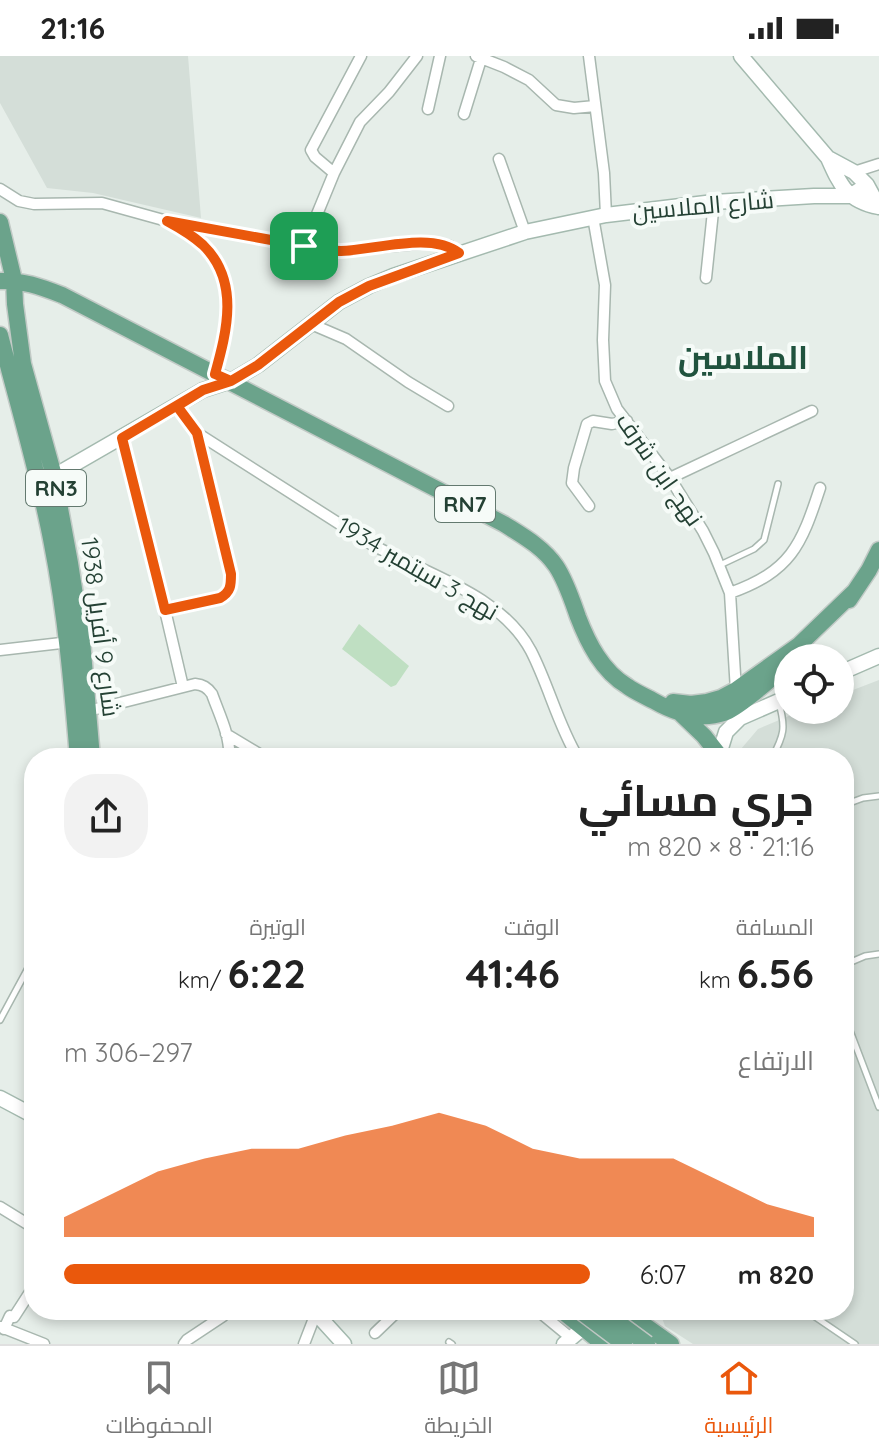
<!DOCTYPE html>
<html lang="ar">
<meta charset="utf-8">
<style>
:root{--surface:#fff;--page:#f2f2f2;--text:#222;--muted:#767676;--line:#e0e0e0;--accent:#ea580c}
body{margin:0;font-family:Quicksand,Cairo,sans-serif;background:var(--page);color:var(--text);direction:rtl;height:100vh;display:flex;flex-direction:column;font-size:30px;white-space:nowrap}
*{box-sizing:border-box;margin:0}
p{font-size:26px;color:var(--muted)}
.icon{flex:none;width:44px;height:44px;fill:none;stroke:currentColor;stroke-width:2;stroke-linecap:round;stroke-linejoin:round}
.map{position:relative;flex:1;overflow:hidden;direction:ltr}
.panel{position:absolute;left:24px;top:692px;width:830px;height:572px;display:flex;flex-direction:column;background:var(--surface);border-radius:32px;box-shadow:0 4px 12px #0003;direction:rtl}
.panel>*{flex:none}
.tools{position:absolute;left:774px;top:588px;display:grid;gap:16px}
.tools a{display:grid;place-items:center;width:80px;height:80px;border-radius:50%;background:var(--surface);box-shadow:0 4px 12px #0003;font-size:40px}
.pin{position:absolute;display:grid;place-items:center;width:68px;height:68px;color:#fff;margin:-34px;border-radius:16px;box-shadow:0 4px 12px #0006}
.round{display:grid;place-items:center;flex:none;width:84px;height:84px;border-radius:32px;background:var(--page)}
.head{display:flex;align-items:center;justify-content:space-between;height:136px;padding:0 40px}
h1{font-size:44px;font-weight:700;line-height:60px}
.stats{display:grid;grid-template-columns:repeat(3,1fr);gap:12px;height:136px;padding:8px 40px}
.stats div{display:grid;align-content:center}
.stats b{font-size:40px;font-weight:700}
.stats small{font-size:22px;font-weight:400}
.stats p{font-size:22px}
.chart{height:224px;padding:16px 40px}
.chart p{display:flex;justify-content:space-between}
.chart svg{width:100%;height:144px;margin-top:8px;fill:var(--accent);opacity:.7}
ul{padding:0 40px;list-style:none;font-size:26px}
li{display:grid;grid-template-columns:128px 96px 1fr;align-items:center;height:60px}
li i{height:20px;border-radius:10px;background:var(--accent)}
.status{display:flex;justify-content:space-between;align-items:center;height:56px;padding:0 40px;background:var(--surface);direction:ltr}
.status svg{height:22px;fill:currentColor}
.tab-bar{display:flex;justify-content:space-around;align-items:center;height:112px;border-top:2px solid var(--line);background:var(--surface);font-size:22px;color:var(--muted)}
.tab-bar a{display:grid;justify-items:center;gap:4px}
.tab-bar .on{color:var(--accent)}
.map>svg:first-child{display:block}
</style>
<div class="status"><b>21:16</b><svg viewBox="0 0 49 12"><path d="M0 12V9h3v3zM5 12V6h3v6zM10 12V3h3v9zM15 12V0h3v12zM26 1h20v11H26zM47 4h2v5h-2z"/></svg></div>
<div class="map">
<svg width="879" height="1288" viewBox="0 0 879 1288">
<rect width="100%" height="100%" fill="#e6eee9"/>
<path fill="#d4ded8" d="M0,0H188L201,162L93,137L47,132L0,47Z
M879,624V1288H693L665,1270L659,1254H844V702H738L741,693L758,673L803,654H840V639Z"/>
<path fill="#bfdfc2" d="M359,568L409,610L396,629L391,631L342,593Z"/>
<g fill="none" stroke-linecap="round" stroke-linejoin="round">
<g stroke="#a8b7af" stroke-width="8">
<path id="lane" d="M720,509L754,493L764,484L778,428
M772,702C784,679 786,672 779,647
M844,749L863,742L879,740
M844,852V853
M844,909L865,900L879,898
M844,959L879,1051
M0,964L34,901
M805,1254L855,1288
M449,1286L452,1288"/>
</g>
<g stroke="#a8b7af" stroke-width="13">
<path id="street" d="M476,0L504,11L529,24L556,49L574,52L595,50
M589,0L604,117L606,159
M428,53L440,0
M464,58L481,3
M499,103L525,176
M854,116L879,108
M334,117L315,101L311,94L361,0
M0,133L19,145L34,148L102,147L167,165L304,190L339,195L427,187L450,190L459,197
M593,161L605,229L603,284L605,325L617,353L670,422L703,475L714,497L730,537L736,635
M176,170C240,209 233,253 215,318
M304,190L334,117L360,66L389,36L417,0
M706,222L714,146
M311,268L346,283L408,326L448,350
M177,350L197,377L231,518C231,529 231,536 220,542L165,554L183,631
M197,377L371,488C425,518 501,538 531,595C549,630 558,669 578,702
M122,382L165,554
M670,422L812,355
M589,450L572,427L574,412L587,368L593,365L612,368L627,365
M730,537C791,515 801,490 820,432
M0,594L70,586
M84,656L195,628C203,629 207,631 212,638C219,658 231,681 229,702
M226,678L266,702
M0,1151L34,1172
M537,1254L571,1282
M1,1271L44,1288
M4,1273L10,1260L14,1261L34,1230
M375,1277L399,1254
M184,1288L187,1284L223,1260L218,1254
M304,1288L316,1257"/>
</g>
<g stroke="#a4baaf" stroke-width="17">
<path id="secondary" d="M741,0L828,102L854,116L867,129L879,151
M828,102C840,129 847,145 879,151
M54,420L203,334L231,325L258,309L339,246L369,230L393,220L525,176L606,159L714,146L814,140H850L867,129
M840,617L879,600
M718,702L726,676L740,662L788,641
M0,1042L34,1060
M313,1254L344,1288
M564,1288L583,1272L585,1262"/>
</g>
<g stroke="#c2cac6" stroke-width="19">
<path id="primary" d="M0,166L14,224L15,248L23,308L54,420L70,507L82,584L92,702
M0,225C23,224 41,231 62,239L504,468C523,480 543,491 556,510C566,525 572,544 578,561C588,587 602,615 627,630C635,636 645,640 654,645C675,657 700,665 724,657C739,652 774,620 788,608
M0,279C18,349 39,418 52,488C66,559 72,630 78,702
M849,544L869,514L879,494
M673,646L691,648L707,646L721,642L736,634L799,589L854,536
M680,657L704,680L719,699
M561,1254L603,1288
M623,1254L671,1288"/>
</g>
<use href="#lane" stroke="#fff" stroke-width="5"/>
<use href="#street" stroke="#fff" stroke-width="10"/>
<use href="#secondary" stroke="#fff" stroke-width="14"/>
<use href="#primary" stroke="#6ba38b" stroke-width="16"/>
<g stroke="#c2cac6" stroke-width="19" stroke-linecap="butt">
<path id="primary-bridge" d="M579,1254L624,1288
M601,1254L647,1288"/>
</g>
<use href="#primary-bridge" stroke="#6ba38b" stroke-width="16"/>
</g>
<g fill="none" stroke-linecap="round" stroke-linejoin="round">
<g stroke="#fff" stroke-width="16">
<path id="route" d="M304,190L167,165C180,172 192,179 203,189C240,225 227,275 215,318L231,325L203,334L177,350L197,377L231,518C231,529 231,536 220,542L165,554L122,382L203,334L231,325L258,309L339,246L369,230L459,197C432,175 375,194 341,195C329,195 316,192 304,190"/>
</g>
<use href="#route" stroke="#ea580c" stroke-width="10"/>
</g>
<g text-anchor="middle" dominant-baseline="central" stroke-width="8" stroke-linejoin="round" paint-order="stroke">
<g fill="#f6fbf8" stroke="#63796f" stroke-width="2">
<rect x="26" y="414" width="60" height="36" rx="6"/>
<rect x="435" y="430" width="60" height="36" rx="6"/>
</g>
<g font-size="22" font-weight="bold" fill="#244134">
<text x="56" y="432">RN3</text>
<text x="465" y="448">RN7</text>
</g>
<g font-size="24" fill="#244134" stroke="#f6fbf8">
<text transform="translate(703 149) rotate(-5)">شارع الملاسين</text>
<text transform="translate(660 413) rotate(55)">نهج ابن شرف</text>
<text transform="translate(418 512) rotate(30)">نهج 3 سبتمبر 1934</text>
<text transform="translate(101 571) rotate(83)">شارع 9 أفريل 1938</text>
</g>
<g font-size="32" font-weight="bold" fill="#20533e" stroke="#f6fbf8">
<text x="743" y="301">الملاسين</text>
</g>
</g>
</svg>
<div class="tools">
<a><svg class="icon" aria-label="locate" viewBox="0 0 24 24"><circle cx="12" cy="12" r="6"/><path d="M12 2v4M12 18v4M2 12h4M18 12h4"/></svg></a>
</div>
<div class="pin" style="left:304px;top:190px;background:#1e9e55"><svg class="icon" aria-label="arrive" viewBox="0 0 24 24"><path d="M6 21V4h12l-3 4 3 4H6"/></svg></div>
<section class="panel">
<div class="head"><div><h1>جري مسائي</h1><p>21:16 · 8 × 820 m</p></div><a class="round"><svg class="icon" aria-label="share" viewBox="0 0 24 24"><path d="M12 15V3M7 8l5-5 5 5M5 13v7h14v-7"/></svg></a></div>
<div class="stats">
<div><p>المسافة</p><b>6.56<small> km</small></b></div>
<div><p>الوقت</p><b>41:46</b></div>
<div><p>الوتيرة</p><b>6:22<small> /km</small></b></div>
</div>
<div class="chart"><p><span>الارتفاع</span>297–306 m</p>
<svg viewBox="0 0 160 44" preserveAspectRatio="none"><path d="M0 44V38L10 31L20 24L30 20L40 17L50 17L60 13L70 10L80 6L90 10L100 17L110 20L120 20L130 20L140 27L150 34L160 38V44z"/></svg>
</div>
<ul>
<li><b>820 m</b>6:07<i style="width:100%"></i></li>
</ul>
</section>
</div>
<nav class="tab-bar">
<a class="on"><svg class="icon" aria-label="home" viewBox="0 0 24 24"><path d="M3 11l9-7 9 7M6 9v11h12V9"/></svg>الرئيسية</a>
<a><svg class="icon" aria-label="map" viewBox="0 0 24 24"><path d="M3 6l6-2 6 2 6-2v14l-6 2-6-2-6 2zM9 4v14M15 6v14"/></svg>الخريطة</a>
<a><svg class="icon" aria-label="saved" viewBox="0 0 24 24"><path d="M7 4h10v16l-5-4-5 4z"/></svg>المحفوظات</a>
</nav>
